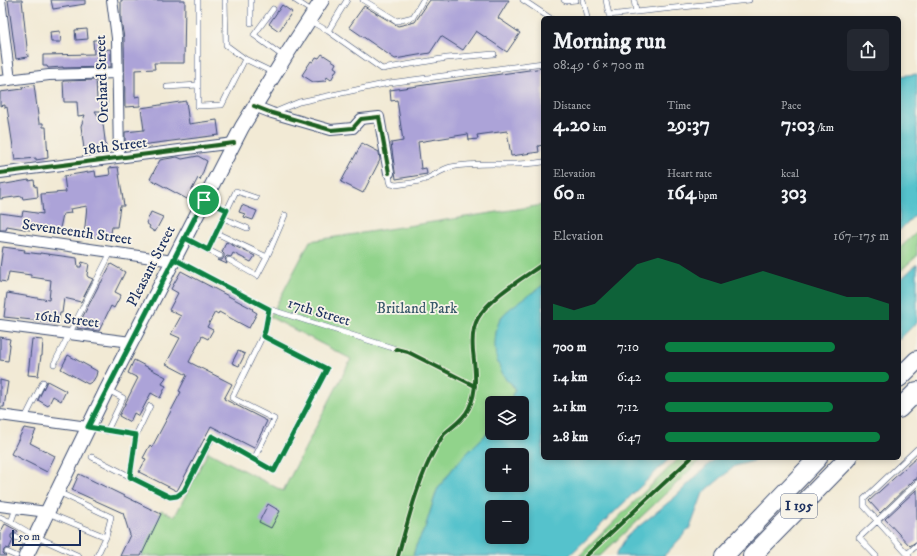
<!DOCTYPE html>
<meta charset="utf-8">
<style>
:root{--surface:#171b24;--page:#242831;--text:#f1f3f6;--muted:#9ea1a6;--accent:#0b8043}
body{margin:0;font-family:"IM FELL DW Pica",serif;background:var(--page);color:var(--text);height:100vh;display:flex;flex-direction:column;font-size:15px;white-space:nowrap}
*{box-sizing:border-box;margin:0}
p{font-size:13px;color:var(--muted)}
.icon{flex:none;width:22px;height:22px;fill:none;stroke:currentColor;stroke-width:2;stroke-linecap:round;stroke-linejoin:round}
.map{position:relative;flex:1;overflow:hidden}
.details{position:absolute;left:541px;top:16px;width:360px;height:444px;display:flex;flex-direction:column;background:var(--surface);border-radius:6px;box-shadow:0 2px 6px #0003}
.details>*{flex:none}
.buttons{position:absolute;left:485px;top:396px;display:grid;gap:8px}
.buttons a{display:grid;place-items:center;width:44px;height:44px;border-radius:6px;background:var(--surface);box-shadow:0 2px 6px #0003;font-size:20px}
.scale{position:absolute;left:12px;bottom:10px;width:69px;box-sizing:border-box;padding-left:4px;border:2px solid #1b2f5e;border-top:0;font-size:11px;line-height:14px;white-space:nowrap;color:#1b2f5e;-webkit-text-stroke:3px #f7f3e8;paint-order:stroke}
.pin{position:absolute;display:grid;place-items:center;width:34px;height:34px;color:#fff;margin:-17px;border:2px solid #fff;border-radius:50%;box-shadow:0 1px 4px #0007}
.round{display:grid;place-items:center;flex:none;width:42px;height:42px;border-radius:6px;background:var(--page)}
.head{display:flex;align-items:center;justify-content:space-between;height:68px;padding:0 12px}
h1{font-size:22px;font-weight:700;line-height:30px}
.figures{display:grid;grid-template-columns:repeat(3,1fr);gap:6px;height:68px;padding:4px 12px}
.figures div{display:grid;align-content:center}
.figures b{font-size:20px;font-weight:700}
.figures small{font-size:11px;font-weight:400}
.figures p{font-size:11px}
.chart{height:112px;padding:8px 12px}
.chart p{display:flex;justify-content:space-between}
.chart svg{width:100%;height:72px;margin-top:4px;fill:var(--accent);opacity:.7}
ul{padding:0 12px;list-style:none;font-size:13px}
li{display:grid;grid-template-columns:64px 48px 1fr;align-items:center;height:30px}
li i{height:10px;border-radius:5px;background:var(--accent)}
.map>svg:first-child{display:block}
</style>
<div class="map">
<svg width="917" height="556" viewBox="0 0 917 556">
<rect width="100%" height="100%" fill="#f7f3e8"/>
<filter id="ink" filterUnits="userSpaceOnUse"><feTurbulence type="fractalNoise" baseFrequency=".025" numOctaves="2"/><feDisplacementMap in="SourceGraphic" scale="8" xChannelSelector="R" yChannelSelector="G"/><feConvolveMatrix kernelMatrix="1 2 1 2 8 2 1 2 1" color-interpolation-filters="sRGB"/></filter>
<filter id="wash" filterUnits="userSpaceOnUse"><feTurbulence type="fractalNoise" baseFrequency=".012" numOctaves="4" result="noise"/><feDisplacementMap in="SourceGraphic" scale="16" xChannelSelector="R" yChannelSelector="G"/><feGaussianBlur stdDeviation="0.9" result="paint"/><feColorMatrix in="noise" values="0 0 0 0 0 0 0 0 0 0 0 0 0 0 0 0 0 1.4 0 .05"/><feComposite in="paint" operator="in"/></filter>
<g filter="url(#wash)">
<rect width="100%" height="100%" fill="#f2ead5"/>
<path fill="#91d38b" stroke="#568174" d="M543,205V285L510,309L501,317L496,333L511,383L515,390L512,395L515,403H492V429L472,448L454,467L437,490L425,528L416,546L413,556H140L161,510L175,516L208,452L283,491L351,359L270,317L310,241Z
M917,232V256L899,272V249Z
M679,458H703L600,556H579Z"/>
<path fill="#55c2cc" stroke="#387895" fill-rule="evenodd" d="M917,74V213L899,231V76Z
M917,264V322L899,340V281Z
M543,285V458H670L569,556H413L416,546L425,528L437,490L454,467L472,448L492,429V433H522V403H515L512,395L515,390L511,383L506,380C503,374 499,367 497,360C493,350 495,327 501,318C507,308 533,293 543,285ZM492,455H522V485H492ZM492,507H522V537H492Z
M715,458H764L735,466L703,493L690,528L664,556H615L627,536L675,497Z"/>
<g id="blocks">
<path fill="#aca3d8" d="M8,0H22L28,57L16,59Z
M51,0H85V4L53,9Z
M121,0H185L184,63H154L155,69L135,70V97L140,96V106L125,107L124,38L121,20Z
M430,0H509L498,18L520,33L507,52L476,31L463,50L441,36L430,53L395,59L349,27L364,6L398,26L415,22Z
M282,5L292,12L279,31L269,24Z
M87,29L88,39L76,40L75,30Z
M60,31L61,42H51L50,32Z
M93,40H101L102,50L111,49V67L63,68V67L48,68L47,66H43V55L94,54Z
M322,54L336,63L334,67L337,69L331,80L327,77L325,81L313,82L302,75L311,61L313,62L316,57L319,58Z
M543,68V145L538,146L539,152L511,156L507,131L477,135L478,139L469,140L468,134L418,142L421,169L426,168L427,174L396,179L391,143L403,141L397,100L391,101L390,90Z
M96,80L97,100H107V111H95L103,124L106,148L84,149L81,126L85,115L78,116L77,102H64L63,81Z
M34,85L39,123H43V127H46L48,158L36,160V158L15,160L7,107L5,108V105L0,106V92L23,89L22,87Z
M186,101L189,124L217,120L219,135L125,147V132L144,130L141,108Z
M362,143L379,152L380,160L363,193L341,182Z
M198,156L207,161L200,180L198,178L187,199L150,179L160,160L177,157L182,159Z
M118,167L124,206H120L117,227H112L110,239L84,236L87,206L70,209L71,213L63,214L59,233L30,229V230L7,226L6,230H0V213L22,216L23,211L43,214L41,194L66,192L64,176L95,171L96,177L110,175L109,168Z
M29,180V181L34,180L35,187L37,186L38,197L23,199L22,196L0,199V185Z
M242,205L257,211L253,220L244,217L245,214L239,212Z
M151,212L163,217L155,232L149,228L150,226L146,223Z
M226,242L255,256L251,262L233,253L231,257L227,256L225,258L227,264L218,260H222L224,257V254L222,252Z
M3,247L25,250L24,252L40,254V253L77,258L78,267H81L82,262L89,264L87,275L88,277L93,279L81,302L64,298L62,313H60L58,324L51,323V322L4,317L7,293L49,300L51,280L31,277V275L9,272L7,282L0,281V268Z
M111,264L125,272L115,292L121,295L114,308L111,306L99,331L77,328L100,283H101Z
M181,271L253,309L252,310L257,313L249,328L219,312L218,314L215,312L207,327L213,330L208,339L202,336L189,362L232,384L224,399L267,421L254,448L211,426L177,491L139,472L146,459L143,458L150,445L152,447L181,392L179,391L187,375L166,364L180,338L171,334L181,316L169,310L178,293L171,289Z
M0,337L10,339L9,344L10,345L8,361L0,360Z
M32,339L43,340L42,356H41L38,376L28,375Z
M238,351L245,354L239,366L232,363Z
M68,355L97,371L96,376L93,381L88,384L61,369Z
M134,360L166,377L162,384L166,386L160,398L151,393L139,416L134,413L130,422L119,416L138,378L128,373Z
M0,380L8,382L4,407H0Z
M47,381L66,391L61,401L53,396L48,406L38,400Z
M24,428L36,430L30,443L55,456L47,472L11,454Z
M917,457V479L914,480L880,513L869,501Z
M79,474L161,514L141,556H120L130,535L123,513L72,490Z
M917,489V541L910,546L885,519Z
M268,504L280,511L271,528L259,522Z
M5,524L18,531L17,533H14L11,535V538L13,540L9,549L6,548L4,550L3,553L6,556H0V533Z"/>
</g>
</g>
<g filter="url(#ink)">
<use href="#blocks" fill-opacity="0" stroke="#3b4b70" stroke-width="1"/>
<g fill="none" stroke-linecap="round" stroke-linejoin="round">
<g stroke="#3b4b70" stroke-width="6">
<path id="lane" d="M198,0V106L222,105L245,59L274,73
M225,0L226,45L245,59
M251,0V23
M295,0L313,12
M347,0L328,31L382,69L447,58L494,54
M363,0L397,21L413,17L423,0
M523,0L550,18
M564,0L566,1L576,0
M583,0L587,18
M606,0L609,15L636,12L634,0
M273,9L254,35L284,57
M636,12L749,0
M310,21L328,31
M167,87L198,85
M275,112L299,102L389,83L543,63
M389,173L390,181L391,184L396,185C405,184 414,183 423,180C433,177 440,170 451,167C481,161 513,167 543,162
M206,201L227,210
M223,218L247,228
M216,233L236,191L256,198
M186,239L220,256
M208,250L216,233L267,257L257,276L229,260
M267,257L285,215
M175,260L269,309L396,349
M263,336L327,369L274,471L254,459L274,419L232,398L265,331L269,309
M54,364L111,252
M25,418L43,382
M89,427L136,435L130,477
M107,431L123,398L108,390
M136,435L150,406
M92,457L170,497L177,496L184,491L213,436L254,459
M58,492L111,517L106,537
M48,513L106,537L97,556
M0,517L11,522L16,508
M11,522L35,536L79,556
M15,537L30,543
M7,552L16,556
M907,554L917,545
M876,556L859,538L917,483
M909,556L864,506V499L917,449"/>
</g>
<g stroke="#3b4b70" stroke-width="12">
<path id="street" d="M0,0L10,80
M112,0L117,38L119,157
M0,81L49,75L118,73
M254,106L272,113L331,130L353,128L361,119L379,117L389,173
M0,173L234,143
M0,236L173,261
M0,325L131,342
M0,415L88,427
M0,506L47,512"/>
</g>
<g stroke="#3b4b70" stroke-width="16">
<path id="secondary" d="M26,556L106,391L242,127L285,57L322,0"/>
</g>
<g stroke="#3b4b70" stroke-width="20">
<path id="highway" d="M899,378L917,360
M899,409L917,391
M724,556L818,458
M752,556L848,458"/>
</g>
<use href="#lane" stroke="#fff" stroke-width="5"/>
<use href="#street" stroke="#fff" stroke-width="10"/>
<use href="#secondary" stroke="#fff" stroke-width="14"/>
<use href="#highway" stroke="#fff" stroke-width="18"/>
<g stroke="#f7f3e8" stroke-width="6">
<path id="cycleway" d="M254,106L272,113L331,130L353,128L361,119L379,117L389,173
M0,173L234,143
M396,349L408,352L475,386
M398,556C408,521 418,479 436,447C439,443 441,438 444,434C453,426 464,419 469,408C478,390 475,369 473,351C472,340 473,327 478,318C490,297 523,278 543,264
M586,556L691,458"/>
</g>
<use href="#cycleway" stroke="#1b5e20" stroke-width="4"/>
</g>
</g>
<g fill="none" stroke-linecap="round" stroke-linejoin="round" filter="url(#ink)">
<g stroke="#fff" stroke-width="8">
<path id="route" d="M204,200L88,427L136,435L130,477L170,497L177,496L184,491L212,436L274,471L327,369L263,336L265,331L269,309L174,259L185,238L208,250L227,210L204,200"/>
</g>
<use href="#route" stroke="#0b8043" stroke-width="5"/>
</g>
<g text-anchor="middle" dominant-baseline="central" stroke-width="3.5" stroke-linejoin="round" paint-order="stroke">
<rect fill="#f7f3e8" stroke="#5d6a87" stroke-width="1" x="781" y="494" width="36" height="24" rx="3"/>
<g font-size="14" font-weight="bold" fill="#1b2f5e">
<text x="799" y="506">I 195</text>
</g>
<g font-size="15" fill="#1b2f5e" stroke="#f7f3e8">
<text transform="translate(102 79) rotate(-92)">Orchard Street</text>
<text transform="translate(115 146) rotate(-7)">18th Street</text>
<text transform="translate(77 232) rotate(8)">Seventeenth Street</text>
<text transform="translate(151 266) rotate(-63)">Pleasant Street</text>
<text transform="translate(319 312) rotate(17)">17th Street</text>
<text transform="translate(67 319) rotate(7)">16th Street</text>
</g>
<g font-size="15" fill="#385869" stroke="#f7f3e8">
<text x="417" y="308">Britland Park</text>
</g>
</g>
</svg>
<div class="buttons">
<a><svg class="icon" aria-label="layers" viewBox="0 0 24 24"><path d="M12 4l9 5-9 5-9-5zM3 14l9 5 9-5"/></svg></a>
<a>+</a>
<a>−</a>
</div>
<div class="scale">50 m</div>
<div class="pin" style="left:204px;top:200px;background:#1e9e55"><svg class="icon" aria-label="arrive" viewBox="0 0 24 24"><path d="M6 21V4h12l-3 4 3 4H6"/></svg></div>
<section class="details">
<div class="head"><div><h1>Morning run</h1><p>08:49 · 6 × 700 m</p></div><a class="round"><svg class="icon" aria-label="share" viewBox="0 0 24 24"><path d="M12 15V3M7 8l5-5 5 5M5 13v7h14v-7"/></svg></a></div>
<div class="figures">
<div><p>Distance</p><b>4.20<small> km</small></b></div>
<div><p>Time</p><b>29:37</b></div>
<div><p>Pace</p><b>7:03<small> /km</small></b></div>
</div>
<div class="figures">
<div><p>Elevation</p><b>60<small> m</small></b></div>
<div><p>Heart rate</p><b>164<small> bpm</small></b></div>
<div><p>kcal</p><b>303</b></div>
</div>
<div class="chart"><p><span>Elevation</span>167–175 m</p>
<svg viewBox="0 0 160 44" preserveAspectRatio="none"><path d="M0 44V34L10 38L20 34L30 22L40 10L50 6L60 10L70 18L80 22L90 18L100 14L110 18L120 22L130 26L140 30L150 30L160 34V44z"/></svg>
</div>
<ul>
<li><b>700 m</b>7:10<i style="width:76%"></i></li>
<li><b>1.4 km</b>6:42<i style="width:100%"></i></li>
<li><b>2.1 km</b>7:12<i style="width:75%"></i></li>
<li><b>2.8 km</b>6:47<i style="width:96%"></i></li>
</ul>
</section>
</div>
